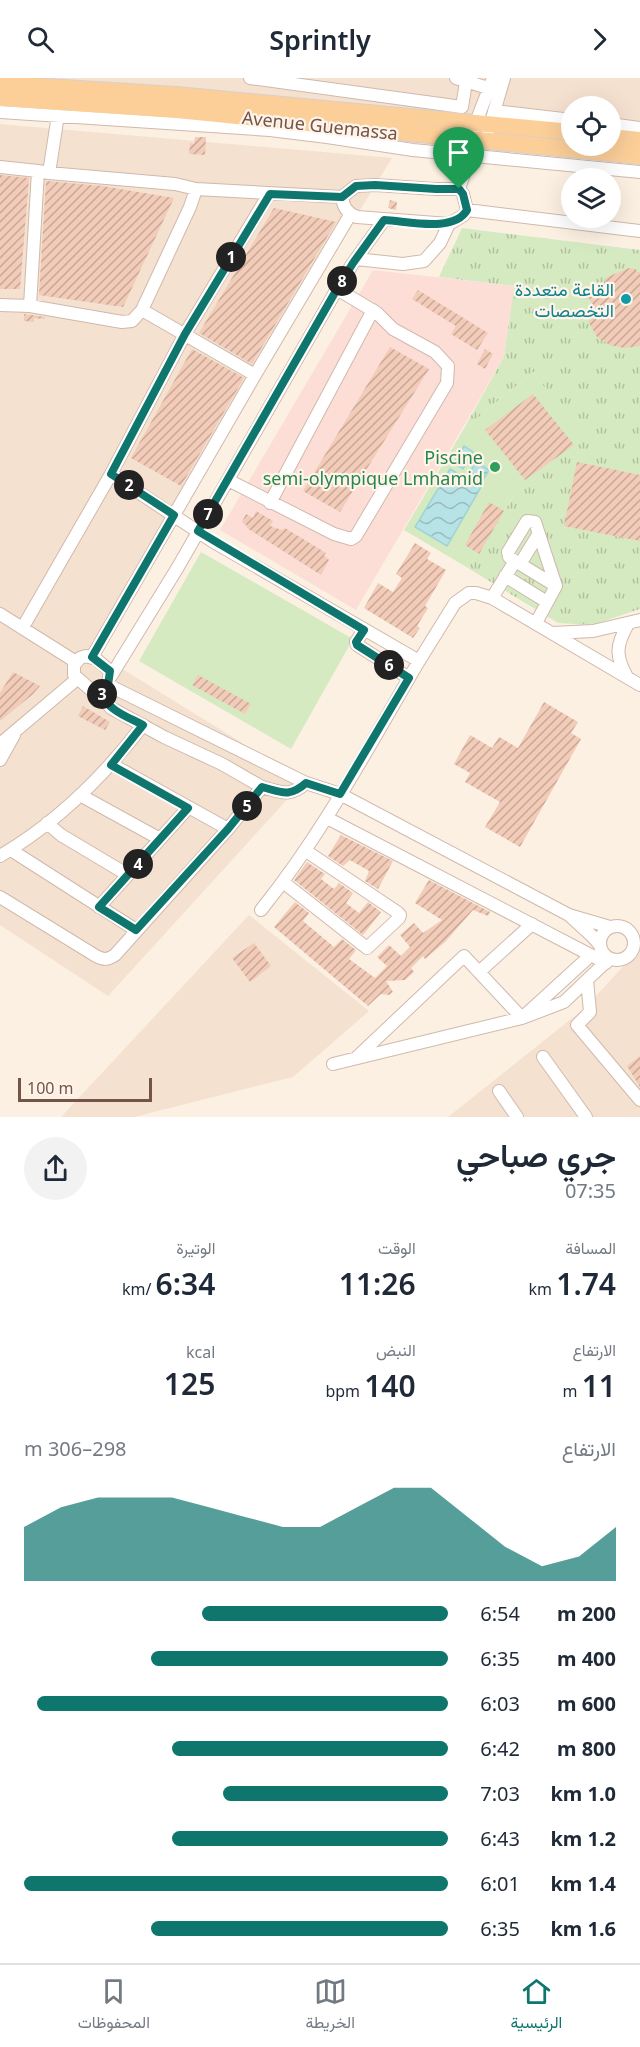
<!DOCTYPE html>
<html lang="ar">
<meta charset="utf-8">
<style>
:root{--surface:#fff;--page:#f2f2f3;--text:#1f2937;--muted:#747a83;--line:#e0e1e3;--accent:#0f766e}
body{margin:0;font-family:"Noto Sans",Vazirmatn,sans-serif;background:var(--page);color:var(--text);direction:rtl;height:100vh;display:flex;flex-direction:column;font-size:22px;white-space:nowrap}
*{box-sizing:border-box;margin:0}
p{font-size:20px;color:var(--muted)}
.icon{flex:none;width:33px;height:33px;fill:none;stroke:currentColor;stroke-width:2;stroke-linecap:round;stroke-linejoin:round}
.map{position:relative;height:1039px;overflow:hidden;direction:ltr}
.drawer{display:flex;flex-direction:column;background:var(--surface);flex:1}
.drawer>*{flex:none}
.tools{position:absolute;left:561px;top:18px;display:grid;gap:12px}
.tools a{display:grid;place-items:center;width:60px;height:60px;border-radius:50%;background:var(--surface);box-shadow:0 6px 24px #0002;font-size:30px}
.scale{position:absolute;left:18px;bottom:15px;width:134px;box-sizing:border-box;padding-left:6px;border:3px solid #745448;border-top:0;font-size:16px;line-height:21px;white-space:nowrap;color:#745448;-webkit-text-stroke:4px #fff4e9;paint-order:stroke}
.pin{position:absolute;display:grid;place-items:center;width:51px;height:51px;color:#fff;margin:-62px -26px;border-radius:50% 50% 50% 0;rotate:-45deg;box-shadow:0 0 6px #0007}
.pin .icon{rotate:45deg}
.km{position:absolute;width:30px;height:30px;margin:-15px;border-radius:50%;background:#222;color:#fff;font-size:16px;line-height:30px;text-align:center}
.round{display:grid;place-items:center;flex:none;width:63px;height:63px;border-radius:32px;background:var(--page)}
.head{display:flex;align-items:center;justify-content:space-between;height:102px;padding:0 24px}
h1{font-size:33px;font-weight:600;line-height:45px}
.figures{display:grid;grid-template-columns:repeat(3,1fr);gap:9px;height:102px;padding:6px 24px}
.figures div{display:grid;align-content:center}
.figures b{font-size:30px;font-weight:600}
.figures small{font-size:16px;font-weight:400}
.figures p{font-size:16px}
.chart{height:168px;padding:12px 24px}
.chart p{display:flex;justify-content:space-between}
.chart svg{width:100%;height:108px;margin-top:6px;fill:var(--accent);opacity:.7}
ul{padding:0 24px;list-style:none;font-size:20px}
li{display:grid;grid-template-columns:96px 72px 1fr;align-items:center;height:45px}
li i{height:15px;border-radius:8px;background:var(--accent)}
header{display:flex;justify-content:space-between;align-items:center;height:78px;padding:0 24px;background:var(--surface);font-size:27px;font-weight:600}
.menu{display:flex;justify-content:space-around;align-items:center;height:84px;border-top:2px solid var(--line);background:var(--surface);font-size:16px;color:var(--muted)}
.menu a{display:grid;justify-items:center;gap:3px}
.menu .active{color:var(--accent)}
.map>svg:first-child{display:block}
</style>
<header><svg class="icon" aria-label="forward" viewBox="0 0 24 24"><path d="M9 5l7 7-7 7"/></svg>Sprintly<svg class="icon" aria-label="search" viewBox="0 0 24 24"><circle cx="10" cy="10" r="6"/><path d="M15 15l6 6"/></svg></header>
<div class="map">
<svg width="640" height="1039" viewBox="0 0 640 1039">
<defs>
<pattern id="park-tufts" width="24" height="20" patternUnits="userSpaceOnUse" patternTransform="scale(1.5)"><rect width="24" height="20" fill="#d5eac1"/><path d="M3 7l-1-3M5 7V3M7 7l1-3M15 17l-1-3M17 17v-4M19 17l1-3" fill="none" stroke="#b1c09f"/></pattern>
<pattern id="water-waves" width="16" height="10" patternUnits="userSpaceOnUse" patternTransform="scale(1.5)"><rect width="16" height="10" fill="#b7e3e6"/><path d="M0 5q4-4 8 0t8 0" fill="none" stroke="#99bbbc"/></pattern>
<pattern id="building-hatch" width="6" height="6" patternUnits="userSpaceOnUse" patternTransform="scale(1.5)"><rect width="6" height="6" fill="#f2cbb9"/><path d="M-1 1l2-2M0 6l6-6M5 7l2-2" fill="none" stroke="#c9a798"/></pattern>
</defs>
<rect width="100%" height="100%" fill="#fcf0e2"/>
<path fill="#f4e1d0" d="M0,0H640V51L611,49L610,28H572L571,46Z
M0,46L392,80L90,571L304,703L108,918L0,847Z
M249,837L369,933L293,999L134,1039H61Z
M640,870V1039H448L585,930Z"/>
<path fill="#fdded6" d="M373,192L514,208L504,279L356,532L220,452Z"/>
<path fill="url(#park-tufts)" d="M462,150L640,172V531L592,547L558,545L468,490L515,416L584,362L533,294L463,352L504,279L514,208L439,199Z"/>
<path fill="#d5eac1" d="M533,294L585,362L515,416L468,490L404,452L463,352Z
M201,474L353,561L291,671L139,583Z"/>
<path fill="url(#water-waves)" stroke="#9dd4d8" stroke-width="1.5" d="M464,368L473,374L463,391L454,385Z
M476,384L489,392L483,402L470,394Z
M450,391L481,409L447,468L415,449Z"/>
<path fill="url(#building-hatch)" d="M195,59H206L205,77L189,76L190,65L194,66Z
M0,97L29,100L20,211H0Z
M46,103L102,108L174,120L123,229L39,217Z
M390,122L397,124L396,132L388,130Z
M274,130L336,144L252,286L199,255Z
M629,190L636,191L637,194H640V268L624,270L610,267L597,259L588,243L598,236L587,217L607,213L605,200Z
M418,212L488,255L477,272L451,256L456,248L412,221Z
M24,236L45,239V241L34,240V244L24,243Z
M390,269L429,291L340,434L303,413Z
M192,271L244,300L181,408L131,380Z
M485,271L493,276L485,291L477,286Z
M533,316L574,367L525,402L485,352Z
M577,384L640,397V463L564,448Z
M489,424L504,433L479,476L465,467Z
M256,433L273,443L270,448L282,452L285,450L326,475L324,477L329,482L321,497L247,450V448L242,444L246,436L253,440Z
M415,465L431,475L427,481L446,492L425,528L428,530L417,548L420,550L413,560L364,530L378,505L393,514L402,500L396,496Z
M13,594L40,608L32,617L0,643V615Z
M198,597L251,626L245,636L192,607Z
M544,624L578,644L571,655L581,661L520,769L485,749L500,724L465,704L470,695L454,686L470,657L492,670L499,659L518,670Z
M83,628L110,644L105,652L78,638Z
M341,757L393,783L378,811L365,803L369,793L350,782L343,788L328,778Z
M307,784L325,796L321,801L334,811L339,805L353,815L346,825L359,835L368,824L381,834L363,857L294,802Z
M429,802L490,834L488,838L473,832L445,864L425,881L423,878L411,890L414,894L405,902L386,903L393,914L389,917L381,916L368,928L274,849L295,824L309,835L303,843L334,869L342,861L356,872L349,881L375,900L387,888L377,879L389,867L401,878L410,869L400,857L414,845L423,855L442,842L415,825Z
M254,865L271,888L250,904L232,880Z
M640,978V1009L627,988Z"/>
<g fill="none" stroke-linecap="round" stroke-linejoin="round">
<g stroke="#d0b9ac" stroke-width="14">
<path id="minor" d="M250,0L462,29L466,4
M456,0L488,10
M494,33L572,42
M0,34L270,52L327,59L413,72L640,94
M610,46L640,50
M473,52L493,0
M488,54L504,0
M0,89L38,93
M49,95L175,106L196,111L190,129L142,232L132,243L122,244L30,228L38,93L49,95L58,37
M196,111L342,119L356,108L375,107L436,111H459
M342,119C343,129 348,136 357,139L449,146L464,137L467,132L463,116L459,111L465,93L467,72
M467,132L640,153
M356,181L403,186L424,183L440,165L449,146
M0,227L30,228
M142,232L255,297
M111,396L212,463L419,583L455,525L469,515H476L492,520L640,607
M228,402L334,456L351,461L356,458L447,305L448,288L435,274L393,251L377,235L337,211
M270,425L373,232
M515,483L509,479L508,474L527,443L535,444L556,508L536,545
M520,486L556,508
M505,498L547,524
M492,520L515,483L520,486L538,457
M0,536L76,584
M23,549L111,396L185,256L269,116
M364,552L356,564L357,567L409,600
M553,555L593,553L640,542
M86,578L96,581L110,593L108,607L101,614L91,612L74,597V587L80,580Z
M92,579L255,297L350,137
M111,598L178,489L337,211L353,185L384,142
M627,599C615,578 616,567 628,546
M108,607L306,705L340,716L569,837
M0,666L77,601
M0,682L14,657
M111,686L228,751
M262,709C281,714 289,720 306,705
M80,717L160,761
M327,740L606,885
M47,745L61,757L128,797
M11,772L136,852
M0,778C56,745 104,698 143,647
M283,804L367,870L399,840L400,837L397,834L306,773
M0,819L96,878C104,882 107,882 115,877L228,751L262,709L222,686L164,659L111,630L104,622L101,614
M99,829L188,730
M261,832C323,755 369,668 419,583
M600 865a17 17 0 1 1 34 0a17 17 0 1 1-34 0Z
M600,867L592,858L569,837L610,849
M479,894L532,846
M587,902L590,934L577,947L640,1022
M543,979L586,1039
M356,980L464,878L522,940L591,877
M333,986L522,940L564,924L609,881
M499,1013L517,1039"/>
</g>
<g stroke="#d8cfcc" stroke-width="18">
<path id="major" d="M0,6L176,17L572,54
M0,20L177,32L640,78
M610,59L640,62"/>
</g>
<use href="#minor" stroke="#fff" stroke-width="12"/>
<use href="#major" stroke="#fccf99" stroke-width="16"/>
</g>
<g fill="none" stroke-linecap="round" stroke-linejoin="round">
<g stroke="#fff" stroke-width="12">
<path id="route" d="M375,107L436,111H459L463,116L467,132C454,155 408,143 384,142L353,185L337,211L198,453L364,552L356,564L357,567L409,600L340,716L306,705C289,720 281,714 262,709L228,751L136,852L99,829L188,730L111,687L143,647C126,638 108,633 101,614L108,607L110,593L92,579L174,437L111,396L185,256L270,116L342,119L356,108Z"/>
</g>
<use href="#route" stroke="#0f766e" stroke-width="8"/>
</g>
<circle fill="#0f9aa8" stroke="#fff4e9" stroke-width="2" cx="626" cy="221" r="6"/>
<circle fill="#2e9e5b" stroke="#fff4e9" stroke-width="2" cx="495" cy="389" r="6"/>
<g text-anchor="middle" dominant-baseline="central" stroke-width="4.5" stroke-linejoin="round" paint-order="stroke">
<g font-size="18" fill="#745448" stroke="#fff4e9">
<text transform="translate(320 47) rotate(6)">Avenue Guemassa</text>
</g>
<g font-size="18" fill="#0d838f" stroke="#fff4e9" text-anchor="end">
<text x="614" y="211">القاعة متعددة<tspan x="614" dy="21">التخصصات</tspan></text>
</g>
<g font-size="18" fill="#27864d" stroke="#fff4e9" text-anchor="end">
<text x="483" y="379">Piscine<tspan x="483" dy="21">semi-olympique Lmhamid</tspan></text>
</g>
</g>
</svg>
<div class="tools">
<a><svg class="icon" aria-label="locate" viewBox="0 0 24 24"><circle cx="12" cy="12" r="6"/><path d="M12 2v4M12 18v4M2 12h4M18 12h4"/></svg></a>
<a><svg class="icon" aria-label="layers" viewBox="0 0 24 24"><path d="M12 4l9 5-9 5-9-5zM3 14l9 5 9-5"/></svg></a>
</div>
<div class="scale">100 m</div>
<div class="pin" style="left:459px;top:111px;background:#1e9e55"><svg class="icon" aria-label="arrive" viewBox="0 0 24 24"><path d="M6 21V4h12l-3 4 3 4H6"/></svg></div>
<b class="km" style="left:231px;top:179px">1</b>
<b class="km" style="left:129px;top:407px">2</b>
<b class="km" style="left:102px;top:616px">3</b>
<b class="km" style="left:138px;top:786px">4</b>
<b class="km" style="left:247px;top:728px">5</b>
<b class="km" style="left:389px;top:587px">6</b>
<b class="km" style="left:208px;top:436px">7</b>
<b class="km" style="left:342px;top:203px">8</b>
</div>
<section class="drawer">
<div class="head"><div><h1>جري صباحي</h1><p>07:35</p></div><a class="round"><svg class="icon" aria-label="share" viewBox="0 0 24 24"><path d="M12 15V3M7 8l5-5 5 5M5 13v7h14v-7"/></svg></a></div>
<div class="figures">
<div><p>المسافة</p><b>1.74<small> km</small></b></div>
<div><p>الوقت</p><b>11:26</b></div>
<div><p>الوتيرة</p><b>6:34<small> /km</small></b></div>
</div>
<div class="figures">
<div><p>الارتفاع</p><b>11<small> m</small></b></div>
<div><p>النبض</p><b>140<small> bpm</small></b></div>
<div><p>kcal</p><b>125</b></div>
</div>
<div class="chart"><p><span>الارتفاع</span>298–306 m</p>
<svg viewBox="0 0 160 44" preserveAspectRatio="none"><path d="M0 44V22L10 14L20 10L30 10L40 10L50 14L60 18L70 22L80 22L90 14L100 6L110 6L120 18L130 30L140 38L150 34L160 22V44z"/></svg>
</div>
<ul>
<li><b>200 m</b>6:54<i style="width:58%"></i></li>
<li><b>400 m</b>6:35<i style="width:70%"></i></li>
<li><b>600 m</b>6:03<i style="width:97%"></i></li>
<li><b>800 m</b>6:42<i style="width:65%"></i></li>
<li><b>1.0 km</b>7:03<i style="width:53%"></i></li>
<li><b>1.2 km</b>6:43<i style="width:65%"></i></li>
<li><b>1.4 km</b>6:01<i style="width:100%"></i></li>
<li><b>1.6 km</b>6:35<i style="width:70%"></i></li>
</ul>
</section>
<nav class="menu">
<a class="active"><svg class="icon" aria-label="home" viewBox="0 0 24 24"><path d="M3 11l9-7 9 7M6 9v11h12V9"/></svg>الرئيسية</a>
<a><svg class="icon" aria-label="map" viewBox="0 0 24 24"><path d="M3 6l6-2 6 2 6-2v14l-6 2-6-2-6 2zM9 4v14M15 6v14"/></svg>الخريطة</a>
<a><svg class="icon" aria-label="saved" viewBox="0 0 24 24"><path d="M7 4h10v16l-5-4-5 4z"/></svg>المحفوظات</a>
</nav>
